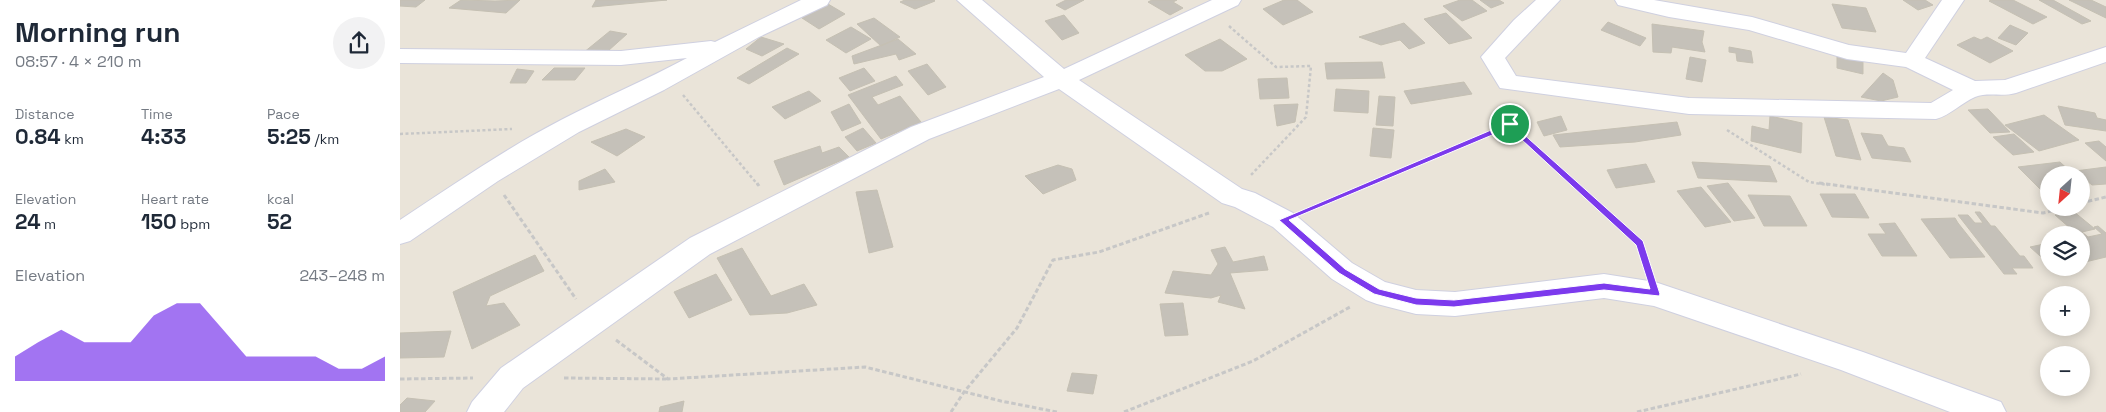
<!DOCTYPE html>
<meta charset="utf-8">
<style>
:root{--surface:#fff;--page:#f2f2f3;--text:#1f2937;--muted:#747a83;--accent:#7c3aed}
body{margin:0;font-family:"Space Grotesk",sans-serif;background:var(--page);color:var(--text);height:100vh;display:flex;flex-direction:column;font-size:19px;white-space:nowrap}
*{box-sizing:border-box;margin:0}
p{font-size:16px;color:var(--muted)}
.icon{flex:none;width:28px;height:28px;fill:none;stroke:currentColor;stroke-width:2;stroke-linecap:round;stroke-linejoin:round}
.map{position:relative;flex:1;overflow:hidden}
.details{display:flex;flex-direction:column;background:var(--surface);width:400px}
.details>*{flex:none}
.needle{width:32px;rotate:207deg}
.fabs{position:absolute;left:1640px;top:166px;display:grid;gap:10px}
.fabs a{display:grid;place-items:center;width:50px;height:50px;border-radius:50%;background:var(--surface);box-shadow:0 2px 12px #0003;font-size:25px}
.pin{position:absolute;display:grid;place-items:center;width:42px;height:42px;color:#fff;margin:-21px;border:2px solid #fff;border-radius:50%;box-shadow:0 1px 5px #0007}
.round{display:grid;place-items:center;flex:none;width:52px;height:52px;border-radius:26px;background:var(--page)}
.head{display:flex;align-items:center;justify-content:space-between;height:85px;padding:0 15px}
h1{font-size:28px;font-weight:700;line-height:38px}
.metrics{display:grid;grid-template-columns:repeat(3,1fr);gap:8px;height:85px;padding:5px 15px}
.metrics div{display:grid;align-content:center}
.metrics b{font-size:21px;font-weight:700}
.metrics small{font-size:14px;font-weight:400}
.metrics p{font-size:14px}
.chart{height:140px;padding:10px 15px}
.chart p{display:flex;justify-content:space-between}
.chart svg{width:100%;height:90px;margin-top:5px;fill:var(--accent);opacity:.7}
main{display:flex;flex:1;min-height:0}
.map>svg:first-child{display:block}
</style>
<main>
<section class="details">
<div class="head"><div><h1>Morning run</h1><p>08:57 · 4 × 210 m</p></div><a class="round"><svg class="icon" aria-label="share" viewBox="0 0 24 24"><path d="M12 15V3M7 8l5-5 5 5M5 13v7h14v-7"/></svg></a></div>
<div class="metrics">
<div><p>Distance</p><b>0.84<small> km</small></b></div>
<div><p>Time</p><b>4:33</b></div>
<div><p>Pace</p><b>5:25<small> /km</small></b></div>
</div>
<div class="metrics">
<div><p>Elevation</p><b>24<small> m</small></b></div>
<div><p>Heart rate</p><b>150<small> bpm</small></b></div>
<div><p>kcal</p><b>52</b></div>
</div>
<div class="chart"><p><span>Elevation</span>243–248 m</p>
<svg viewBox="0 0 160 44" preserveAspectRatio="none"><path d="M0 44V32L10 25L20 19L30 25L40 25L50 25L60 12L70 6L80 6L90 19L100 32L110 32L120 32L130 32L140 38L150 38L160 32V44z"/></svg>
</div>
</section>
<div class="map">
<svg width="1706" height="412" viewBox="0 0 1706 412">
<rect width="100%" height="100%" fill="#eae4d9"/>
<path fill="#c5c1b9" stroke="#c5c0b3" d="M0,0H25L16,7L0,6Z
M61,0L95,1L120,0L106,13L49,8Z
M196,0H267L192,7Z
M505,0H534L535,1L515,9L500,2Z
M666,0H684L665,10L656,5Z
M752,0H777L773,2L783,8L770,15L748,2Z
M884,0H897L913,12L883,25L863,9Z
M1060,0H1072L1087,11L1062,21L1043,6Z
M1080,0H1099L1104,3L1091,8Z
M1503,0H1525L1533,5L1518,10Z
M1592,0H1613L1647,17L1633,24L1589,1Z
M1639,0H1653L1691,21L1682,24Z
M1669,0H1691L1706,7V18Z
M428,4L445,14L419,29L402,18Z
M1432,4L1466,8L1476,32L1442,28Z
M1046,13L1072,38L1049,44L1024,19Z
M664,15L679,33L662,40L645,21Z
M474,18L500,37L481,46L457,24Z
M1208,22L1246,38L1240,46L1201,30Z
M1004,23L1025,43L1009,49L1000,40L981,45L959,37Z
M1252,24L1304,31L1302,42L1305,52L1272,47L1271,53L1253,52Z
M1610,25L1628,33L1616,45L1598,38Z
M451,27L471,39L446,53L426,40Z
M210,31L227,34L208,51L183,53Z
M361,37L384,44L362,56L346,49Z
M1574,37L1581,40L1587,37L1613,51L1590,63L1557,45Z
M498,39L516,54L499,60L496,54L454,64L452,56Z
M820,39L847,59L822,71H805L785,55Z
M1329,47L1351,51L1353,63L1337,61L1336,53L1329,52Z
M387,48L399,54L349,84L337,78Z
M1437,55L1463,61V74L1437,68Z
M1290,57L1306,60L1302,82L1286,79Z
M982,62L985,78L927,79L925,63Z
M527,64L546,87L528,95L508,71Z
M154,68H185L175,80H142Z
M464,68L475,81L450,91L439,78Z
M117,69L134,71L126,83H110Z
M1483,73L1493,80L1498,97L1481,101L1461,97Z
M496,76L503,85L472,97L478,105L500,96L521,122L481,139L448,95Z
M887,78L889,98L860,99L858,79Z
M1064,82L1072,94L1011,104L1004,91Z
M936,89L969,91L968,113L934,111Z
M409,91L421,101L385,119L372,107Z
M979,96L995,97L993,126L976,125Z
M449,104L461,123L442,131L431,112Z
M898,104L895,122L877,126L874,105Z
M1658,106L1695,113L1697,118L1706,120V131L1665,125Z
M1588,109L1610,132L1590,133L1568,110Z
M1644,115L1679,140L1639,151L1605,125Z
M1161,116L1167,130L1144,136L1137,122Z
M1370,116L1402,123L1401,153L1351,141L1352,126L1369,130Z
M1424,117L1448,120L1461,160L1436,156Z
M1277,122L1281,135L1235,142L1160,147L1153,135Z
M463,128L476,143L457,151L445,137Z
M973,128L994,130L991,158L970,156Z
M226,129L245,137L217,156L191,142Z
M1461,133L1482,135L1488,146L1504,148L1511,162L1472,158Z
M1614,134L1634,152L1613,155L1593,137Z
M1699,141L1706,147V161L1685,143Z
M420,146L422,153L439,147L449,157L384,185L374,161Z
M1292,162L1370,166L1377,182L1298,178Z
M1660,162L1674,175H1649V189L1641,190L1618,167Z
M1246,164L1255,182L1216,188L1207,170Z
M658,165L672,169L676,180L643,194L625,176Z
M1706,167V184L1692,185L1675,171Z
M205,169L215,182L179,190V181Z
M1328,183L1355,218L1334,221L1307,186Z
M1301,187L1331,222L1305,227L1277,191Z
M477,190L493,247L469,253L456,192Z
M1420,194H1455L1469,218L1432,217Z
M1348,195L1390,196L1407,226H1364Z
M1673,211L1695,229L1682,232L1688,237L1702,234L1694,227L1698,226L1706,233V257L1681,263V235H1678L1655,215Z
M1575,212H1580L1591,226H1595L1620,256H1624L1633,268H1612L1617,274H1604L1558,215H1568L1575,223H1583Z
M1555,218L1558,223L1585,257L1550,258L1521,219Z
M1495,223L1517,256H1482L1468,234H1486L1479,224Z
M1649,243V264L1630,247Z
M825,247L833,262L864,256L868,270L830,273L845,309L818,302L821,295L811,298L765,293L773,271L811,275L818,264L811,250Z
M342,248L371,296L404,284L417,305L387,313L350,315L317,258Z
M135,255L144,271L90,296L86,306L104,303L120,325L72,349L53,292Z
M316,274L332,300L289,318L274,292Z
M783,303L788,335L765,336L760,304Z
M51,331L44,357L0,358V333Z
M672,373L697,375L693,394L667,391Z
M7,398L35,401L25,412H0V405Z
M284,401L282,412H259L260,407Z"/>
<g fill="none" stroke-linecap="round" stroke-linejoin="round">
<g stroke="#cfd0e0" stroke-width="2">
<path id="street" d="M401,0H430L427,5L359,37L264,90L179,132L98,181L10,241L0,244V220C53,185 105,149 161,120C203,98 246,80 287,58L221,65L0,63V49L221,51L311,41L315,42Z
M557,0H582L664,69L812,0H841L838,5L679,80L842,189L855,193L893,213L952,263L985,282L1016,290L1055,292L1204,274L1255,282L1463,352L1601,402L1606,412H1550L1441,370L1254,306L1204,298L1055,316L1016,314L977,304L966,300L932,279L873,227L835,207L822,203L659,89L529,139L310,254L123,388L104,412H67L72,402L101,368L290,238L511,127L644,77Z
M1136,0H1160L1105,58L1116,76L1289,98L1531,103L1553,90L1506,67L1447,59L1349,30L1269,17L1218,5L1215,0H1254L1352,17L1449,45L1506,53L1542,0H1564L1525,58L1575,81L1605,80L1706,47V62L1616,93C1603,97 1587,92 1575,97C1561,103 1551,115 1536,119L1289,114L1100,88L1081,57L1114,20Z"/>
</g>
<path stroke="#c7c7c7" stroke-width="2.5" stroke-dasharray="3 2.5" stroke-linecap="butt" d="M829,26L876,67L911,66L906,117L851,175
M283,95L358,185
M1110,124L1176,185
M1327,130L1409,182L1428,185
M0,134L112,129
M967,185L1110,124L1109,104"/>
<path stroke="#c7c7c7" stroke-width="3" stroke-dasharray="4.5 2.5" stroke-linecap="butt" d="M357,183L359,186
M1175,183L1240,243L1247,265
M1419,183L1643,213L1665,208
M104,195L176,299
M1681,203L1706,197
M911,208L970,183
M216,340L268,379L465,367L601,401L657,412
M164,378L268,379
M0,379L73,378
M551,412L564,392L617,328L653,260L699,252L809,213
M724,412L853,361L950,307
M1237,412L1401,374"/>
<use href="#street" fill="#fff" fill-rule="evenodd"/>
</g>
<path fill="#7c3aed" stroke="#fff" fill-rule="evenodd" d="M1110,122L1243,241L1260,294L1259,296L1204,290L1054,307L1016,305L974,294L939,273L879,220ZM1109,128L1236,245L1250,289L1204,283L1054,300L1016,298L979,289L945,269L889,220Z"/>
</svg>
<div class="fabs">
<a><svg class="needle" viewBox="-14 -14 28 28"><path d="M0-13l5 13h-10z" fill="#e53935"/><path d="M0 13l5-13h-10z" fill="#747a83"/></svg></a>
<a><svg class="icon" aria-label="layers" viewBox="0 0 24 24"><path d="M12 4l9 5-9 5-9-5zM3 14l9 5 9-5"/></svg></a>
<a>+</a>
<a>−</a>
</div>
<div class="pin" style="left:1110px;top:124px;background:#1e9e55"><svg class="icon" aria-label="arrive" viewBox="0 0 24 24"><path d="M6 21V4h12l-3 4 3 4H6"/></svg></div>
</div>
</main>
